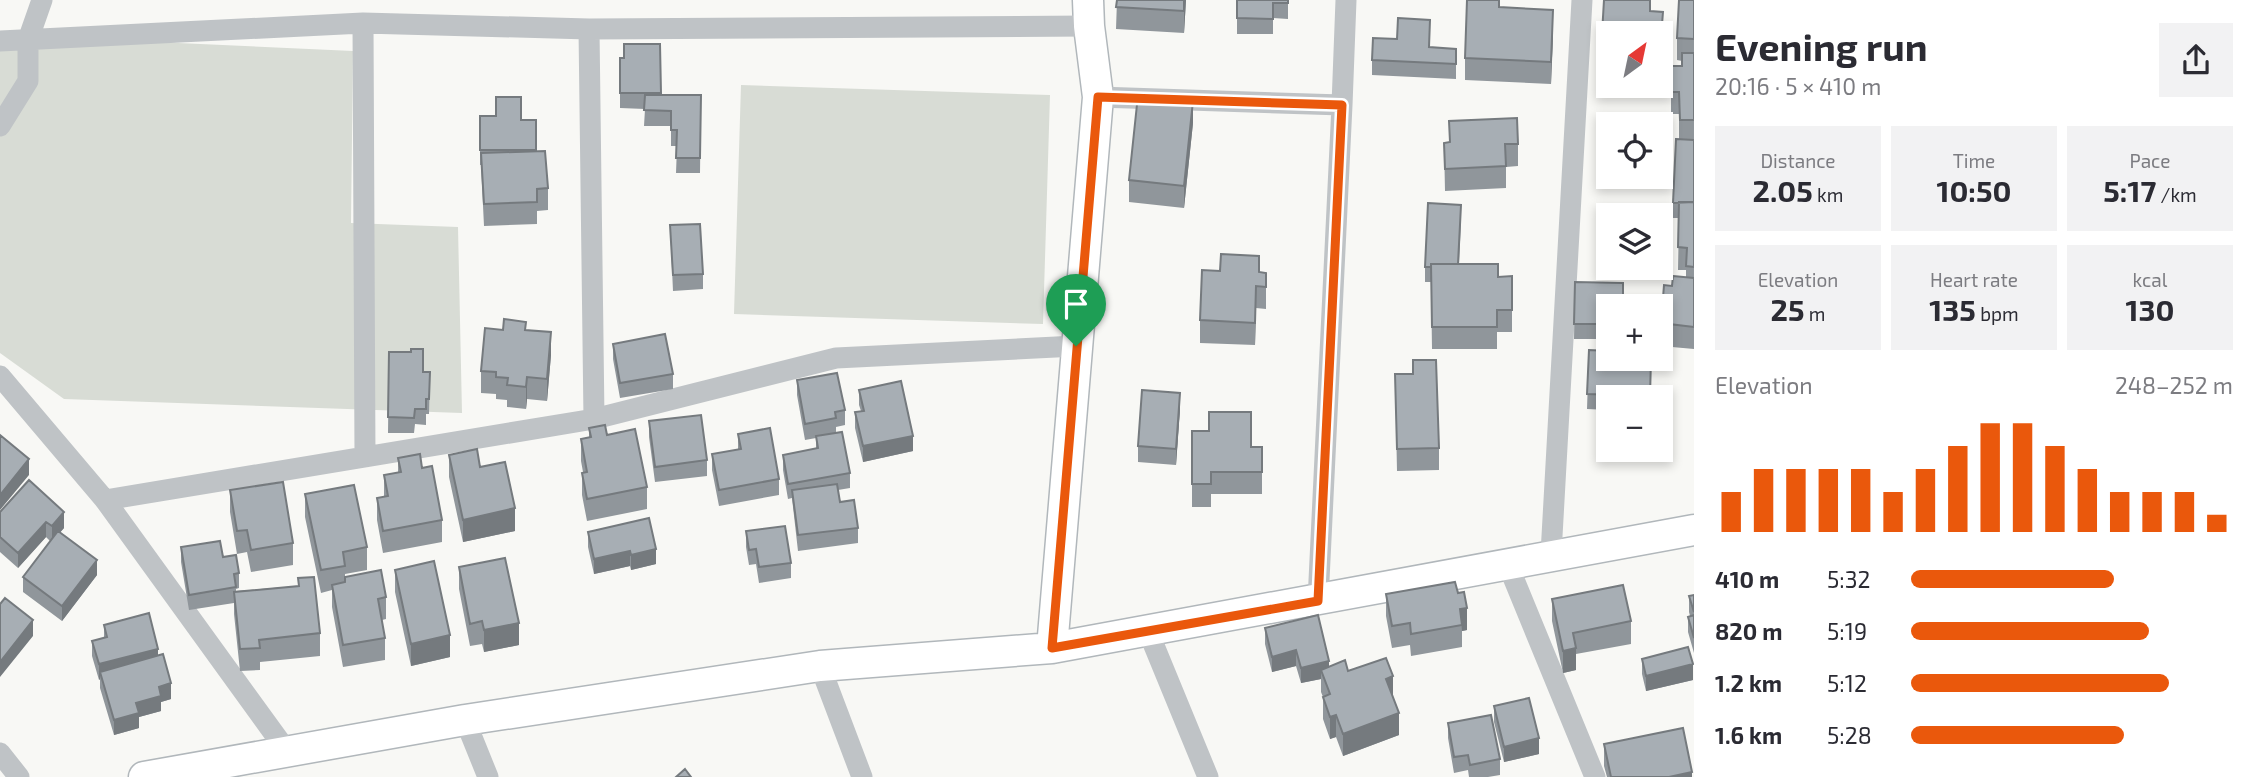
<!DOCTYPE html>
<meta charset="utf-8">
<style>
:root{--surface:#fff;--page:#f2f2f3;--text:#2b2b33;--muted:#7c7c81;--accent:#ea580c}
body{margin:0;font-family:"Exo 2",sans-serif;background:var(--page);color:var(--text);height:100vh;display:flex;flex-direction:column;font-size:26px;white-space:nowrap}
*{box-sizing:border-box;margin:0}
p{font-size:23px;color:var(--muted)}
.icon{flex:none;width:38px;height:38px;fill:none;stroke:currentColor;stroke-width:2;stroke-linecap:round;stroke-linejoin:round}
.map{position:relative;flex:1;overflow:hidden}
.side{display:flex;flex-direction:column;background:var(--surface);width:560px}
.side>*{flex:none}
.needle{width:46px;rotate:33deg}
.controls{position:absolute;left:1596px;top:21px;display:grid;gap:14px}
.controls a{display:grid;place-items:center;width:77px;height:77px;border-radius:0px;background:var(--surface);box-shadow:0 4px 10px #0003;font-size:35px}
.pin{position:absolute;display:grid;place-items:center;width:60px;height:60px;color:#fff;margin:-72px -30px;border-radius:50% 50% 50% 0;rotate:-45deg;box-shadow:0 0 7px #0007}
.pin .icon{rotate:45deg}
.round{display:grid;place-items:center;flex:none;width:74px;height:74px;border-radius:0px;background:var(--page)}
.head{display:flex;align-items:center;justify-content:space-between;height:119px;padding:0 21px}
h1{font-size:38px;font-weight:700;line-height:52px}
.stats{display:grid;grid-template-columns:repeat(3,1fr);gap:10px;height:119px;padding:7px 21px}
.stats div{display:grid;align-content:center;border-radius:0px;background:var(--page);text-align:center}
.stats b{font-size:30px;font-weight:700}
.stats small{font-size:19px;font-weight:400}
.stats p{font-size:19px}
.chart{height:196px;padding:14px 21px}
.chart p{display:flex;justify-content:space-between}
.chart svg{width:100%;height:126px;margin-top:7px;stroke:var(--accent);stroke-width:6}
ul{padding:0 21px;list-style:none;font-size:23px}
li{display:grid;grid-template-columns:112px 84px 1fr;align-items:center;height:52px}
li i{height:18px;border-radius:9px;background:var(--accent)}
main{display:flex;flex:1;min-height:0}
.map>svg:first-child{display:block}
</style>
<main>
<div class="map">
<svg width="1694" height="777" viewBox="0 0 1694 777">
<rect width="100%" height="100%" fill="#f8f8f5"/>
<path fill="#d8dcd5" d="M0,35L353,51L351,223L458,227L462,413L64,399L0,353Z
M741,85L1050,95L1043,324L734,314Z"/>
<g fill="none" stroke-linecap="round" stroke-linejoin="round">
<g stroke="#b1b7bb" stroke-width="33">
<path id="secondary" d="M1052,648L1098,97L1089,26L1088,0
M144,777L465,720L820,666L1052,648L1694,530"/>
</g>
<path stroke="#bfc3c6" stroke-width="21" d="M363,23L365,457
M589,29L594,419
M0,41L363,23L589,29L1089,26
M1098,97L1342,105L1346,0
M0,126L28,81V40L42,0
M0,376L105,500L286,750
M105,500L594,419L836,358L1076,346
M1551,554L1582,0
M1508,565L1595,777
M1318,601L1342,105
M1148,631L1208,777
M820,666L862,777
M465,720L488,777
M0,753L19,777"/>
<use href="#secondary" stroke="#fff" stroke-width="30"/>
</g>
<path fill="#90969b" d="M1117,0H1186L1184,33L1116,29Z
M1237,0H1288V19L1273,18V34H1237Z
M1500,0V7L1553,32L1551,84L1465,80V58Z
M1694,0V349L1661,346V312L1672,286L1686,277V270H1678L1679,218H1673V203L1679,139V114H1671V66H1682V61L1677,60V38Z
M1650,12L1663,28L1661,52V33H1608V49H1602V34Z
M1430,35V47L1456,49V79L1372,75V60L1397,39Z
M660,44L661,95H701L700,173H676L677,146H671V126H644L645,109L620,108V58H624Z
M480,116L521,120H536V151L548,188V210L537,211V224L484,226L481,165H480Z
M1449,121L1518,144V166L1506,167V188L1445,191L1444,143H1449Z
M1193,123L1184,208L1129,202V180Z
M1461,220L1459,264L1498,277L1512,276V332H1497V349H1432L1431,282H1425V267Z
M670,225L703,274V289L673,291Z
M1259,272L1266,273V309L1256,308L1255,345L1200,343V320Z
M1575,282L1608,306V339H1574Z
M526,330L551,355L547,401L527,399L526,409L507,407V400L496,399V394L481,393V371Z
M613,344L673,374V389L620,398L613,359Z
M1589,350L1651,359L1650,397H1608V410L1587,409Z
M389,352L423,372H430L429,414H426V425L415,424L414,433H388Z
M1395,374L1439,448V470L1397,471Z
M797,380L845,410V425L836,427V433L850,473V488L838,490L840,502L858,528V543L798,551L792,498L788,499L783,470V455L816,449V438L805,440L797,395Z
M859,390L913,451L863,462L855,428V412L861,411L859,405Z
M1180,409L1176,465L1138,462V446Z
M649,421L707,460V476L655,482L649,437Z
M589,428L607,435L647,487V509L587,521L582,495V473L583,472L581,461V439L589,437Z
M1192,431L1251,447H1262V494H1211V507H1192Z
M738,434L779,479V495L719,506L712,470V454L738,450Z
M449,455L480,467L515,531L463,542L449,477Z
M398,458L422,468L442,520V542L383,553L377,520V498L384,497V475L398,473Z
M29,480L64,528L60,532L97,575L62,621L23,592V577L50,541L46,537L18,568L0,552V512Z
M230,490L293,543V565L251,572L247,552L237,554L230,512Z
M305,494L367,547V570L345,574V577L386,597V619L382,620L385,638V660L343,667L332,607V590L321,593L305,517Z
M746,531L791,563V578L759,583L756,564L749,565L746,547Z
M588,532L656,564L631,570L630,566L594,574L588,547Z
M181,547L223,557L239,573V588L236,589V591L298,586V578L320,633V656L260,662V670L240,671L234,614V603L189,610L181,562Z
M459,567L519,645L484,652L482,644L470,646L459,589Z
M395,570L450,657L411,666L395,592Z
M1455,582L1467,630L1462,631V647L1411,656L1410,645L1392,648L1386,616V594Z
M1694,595V653L1688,632V617L1690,616L1689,612V596Z
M1552,599L1631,621V644L1576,654V670L1563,673L1552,621Z
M104,625L158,655L171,699L161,702V711L139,717V728L114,735L100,688V679L99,680L92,656V641L104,638Z
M1265,628L1329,666L1348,671L1393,696L1399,735L1343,756L1336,737L1330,739L1323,719V697L1321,692V679L1301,683L1296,666L1272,672L1265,644Z
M1642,659L1693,680L1646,691L1642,674Z
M1494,706L1539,754L1504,762L1494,722Z
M1448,723L1500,759V775L1488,777H1469L1468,770L1454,773L1448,738Z
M1604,744L1692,777H1607L1604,766Z"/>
<path fill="#757a7e" d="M1184,0H1186L1184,33Z
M1553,10V32L1551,84V62Z
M1193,101V123L1184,208V186Z
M1256,286V308L1255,345V323Z
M551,332V355L547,401V379Z
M527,377V399L526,409V387Z
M1180,393V409L1176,465V449Z
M913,436V451L863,462V446Z
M29,459V475L0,510V495Z
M515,508V531L463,542V520Z
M64,512V528L52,542V526Z
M46,522V537L18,568V553Z
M656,549V564L631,570V555Z
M630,551V566L594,574V559Z
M97,560V575L62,621V606Z
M1467,608V630L1462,631L1460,609Z
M33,620V636L0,677V662Z
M519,623V645L484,652V630Z
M450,635V657L411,666V644Z
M1576,648V670L1563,673V651Z
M158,649V664L100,672V679L99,680V664Z
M1296,650V666L1272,672V657Z
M1329,661V677L1321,670V679L1301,683V668Z
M1693,664V680L1646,691V676Z
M1393,676V698L1386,679Z
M171,683V699L161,702V711L139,717V728L114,735V720L159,687Z
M1399,713V735L1343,756V734Z
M1336,715V737L1330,739V717Z
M1539,738V754L1504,762V747Z
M1692,772V777H1669Z"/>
<path fill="#a7aeb4" stroke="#757a7e" stroke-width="2" d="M1117,0H1184V11L1116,7Z
M1237,0H1288V3H1273V19L1237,18Z
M1467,0H1499V7L1553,10L1551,62L1465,58Z
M1604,0H1650V11L1663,12L1661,37V33L1602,34Z
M1679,0H1694V39L1677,38Z
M1398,18L1430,20L1429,47L1456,49V64L1372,60L1373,38L1397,39Z
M624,44H660L661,93H620V58H624Z
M1682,53H1694V120H1680L1679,92H1671V66H1682Z
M645,95H701L700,158H676L677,130H671V111L644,110Z
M1138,95L1193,101L1184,186L1129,180Z
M496,97H521V120H536V150H480V116H496Z
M1517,118L1518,144H1505L1506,166L1445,169L1444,143L1450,142L1449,121Z
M1676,139L1694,140V202L1673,203Z
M545,151L548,188L537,189V202L484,204L481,153Z
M1679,202H1694V267L1686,266L1687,248L1678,247Z
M1428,203L1461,205L1458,264H1431V267H1425Z
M700,224L703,274L673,275L670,225Z
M1221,254L1259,256V272L1266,273V287L1256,286L1255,323L1200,320L1202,270L1220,271Z
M1431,264H1498V277L1512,276V310H1497V327H1432Z
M1673,276L1694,278V327L1661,323L1664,285L1672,286Z
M1575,282L1623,283V306H1608V324H1574Z
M504,319L526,322L525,330L551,332L547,379L527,377L526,387L507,385L508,378L496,377V372L481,371L485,328L503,330Z
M665,334L673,374L620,383L613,344Z
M411,349H423V372H430L429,399H426V409H415L414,418L388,417L389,352H411Z
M1589,350L1608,351V359H1651L1650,396L1587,394Z
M1413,360H1436L1439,448L1397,449L1395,374H1413Z
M837,373L845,410L835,412L836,418L805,424L797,380Z
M901,381L913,436L863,446L855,412L864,411L859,390Z
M1142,390L1180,393L1176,449L1138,446Z
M1209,412H1251V447H1262V472H1211V484H1192V431H1209Z
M701,415L707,460L655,467L649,421Z
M605,425L607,435L635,429L647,487L587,499L582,473L587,472L581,439L591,437L589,428Z
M770,428L779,479L719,490L712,454L741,449L738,434Z
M842,432L850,473L788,484L783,455L818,448L816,436Z
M0,435L29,459L0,495Z
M477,449L480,467L505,462L515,508L463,520L449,455Z
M420,454L422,468L432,466L442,520L383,531L377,498L388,496L384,475L401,472L398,458Z
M29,480L64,512L52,526L46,522L18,553L0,537V512Z
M283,482L293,543L251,550L247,530L237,531L230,490Z
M837,484L840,502L854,500L858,528L798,535L792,490Z
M354,485L367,547L343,552L345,566L321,570L305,494Z
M649,518L656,549L631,555L630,551L594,559L588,532Z
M785,526L791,563L759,567L756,549L749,550L746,531Z
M58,531L97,560L62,606L23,577Z
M220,541L223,557L236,555L239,573L234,574L236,587L189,595L181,547Z
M505,558L519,623L484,630L482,621L470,624L459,567Z
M434,561L450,635L411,644L395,570Z
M381,570L386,597L378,599L385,638L343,645L332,585L345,582V577Z
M314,577L320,633L259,640L260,648L240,649L234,592L299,586L298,578Z
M1455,582L1458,593L1464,592L1467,608L1460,609L1462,625L1411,634L1410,623L1392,626L1386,594Z
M1623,585L1631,621L1573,633L1576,648L1563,651L1552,599Z
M1694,595V612L1689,596Z
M5,598L33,620L0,662V604Z
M149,613L158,649L99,664L92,641L107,637L104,625Z
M1318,615L1329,661L1301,668L1296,650L1272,657L1265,628Z
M1694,615V638L1688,617Z
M1688,647L1693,664L1646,676L1642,659Z
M163,654L171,683L159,687L161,696L136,703L139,713L114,720L100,672Z
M1386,658L1393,676L1386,679L1399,713L1343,734L1336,715L1330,717L1323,697L1330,694L1321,670L1345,660L1348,671Z
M1529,698L1539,738L1504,747L1494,706Z
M1491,715L1500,759L1470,765L1468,755L1454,757L1448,723Z
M1683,728L1692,772L1669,777H1611L1604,744Z
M685,769L691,777H676Z"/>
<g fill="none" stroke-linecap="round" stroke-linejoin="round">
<g stroke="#fff" stroke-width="14">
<path id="route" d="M1098,97L1342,105L1318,601L1052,648Z"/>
</g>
<use href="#route" stroke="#ea580c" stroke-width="9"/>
</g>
</svg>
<div class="controls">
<a><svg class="needle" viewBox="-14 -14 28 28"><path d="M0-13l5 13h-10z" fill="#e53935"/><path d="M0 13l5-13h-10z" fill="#7c7c81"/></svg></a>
<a><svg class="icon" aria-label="locate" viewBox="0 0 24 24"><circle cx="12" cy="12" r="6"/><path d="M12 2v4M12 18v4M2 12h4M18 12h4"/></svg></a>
<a><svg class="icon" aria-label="layers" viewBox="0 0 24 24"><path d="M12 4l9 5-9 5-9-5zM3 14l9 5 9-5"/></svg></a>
<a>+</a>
<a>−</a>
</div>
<div class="pin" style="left:1076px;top:346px;background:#1e9e55"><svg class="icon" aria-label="arrive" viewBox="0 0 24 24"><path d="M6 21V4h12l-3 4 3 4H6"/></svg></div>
</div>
<section class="side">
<div class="head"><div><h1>Evening run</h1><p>20:16 · 5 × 410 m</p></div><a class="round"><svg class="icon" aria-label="share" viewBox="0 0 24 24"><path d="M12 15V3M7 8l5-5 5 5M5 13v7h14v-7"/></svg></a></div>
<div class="stats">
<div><p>Distance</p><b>2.05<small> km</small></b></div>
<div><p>Time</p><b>10:50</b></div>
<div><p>Pace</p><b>5:17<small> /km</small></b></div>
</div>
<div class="stats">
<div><p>Elevation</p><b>25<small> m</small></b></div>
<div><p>Heart rate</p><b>135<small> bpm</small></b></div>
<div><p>kcal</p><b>130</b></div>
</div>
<div class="chart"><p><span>Elevation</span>248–252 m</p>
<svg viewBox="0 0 160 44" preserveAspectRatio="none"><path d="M5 44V30M15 44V22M25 44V22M35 44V22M45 44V22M55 44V30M65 44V22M75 44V14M85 44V6M95 44V6M105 44V14M115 44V22M125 44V30M135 44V30M145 44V30M155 44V38"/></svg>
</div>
<ul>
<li><b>410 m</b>5:32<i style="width:63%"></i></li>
<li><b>820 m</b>5:19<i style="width:74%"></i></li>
<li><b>1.2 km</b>5:12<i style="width:80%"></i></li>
<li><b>1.6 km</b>5:28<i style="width:66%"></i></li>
</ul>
</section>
</main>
